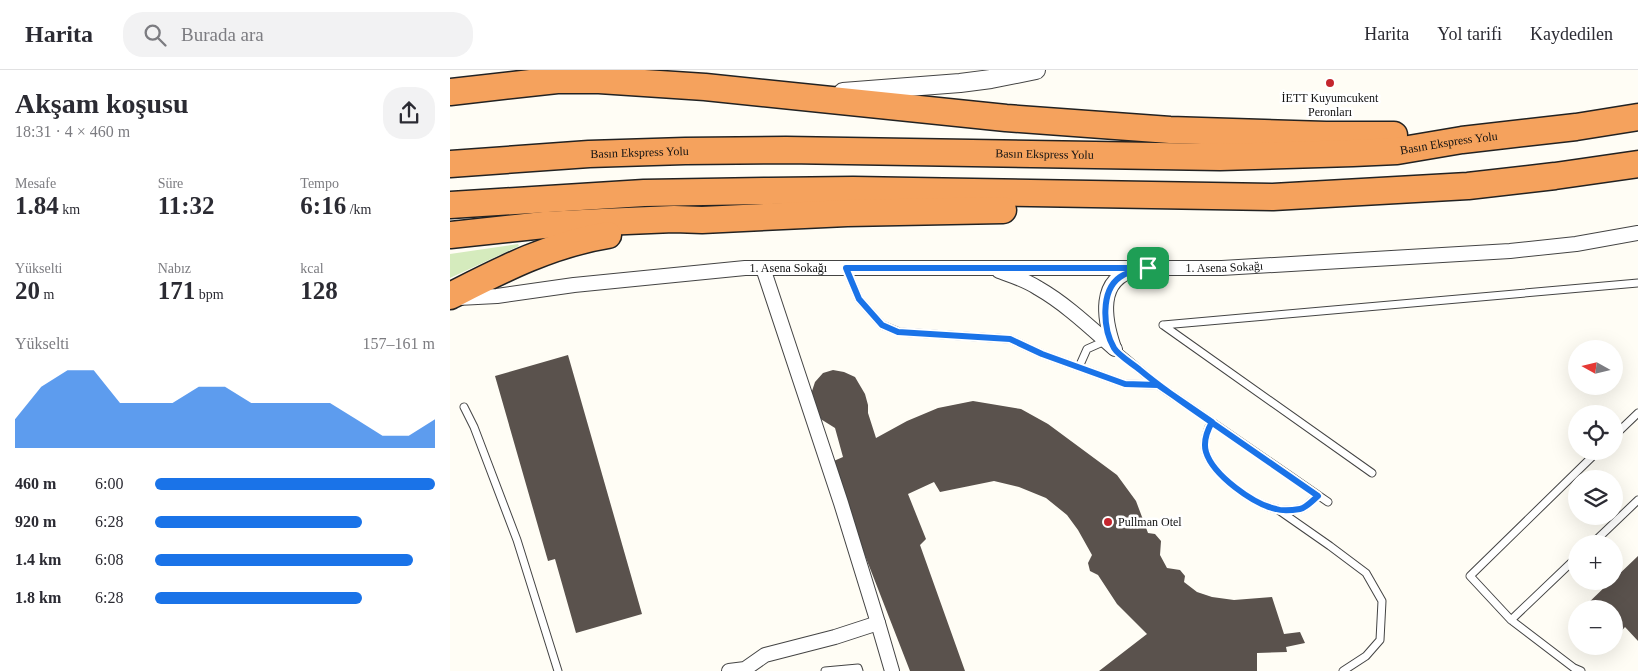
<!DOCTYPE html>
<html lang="tr">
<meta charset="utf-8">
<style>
:root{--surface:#fff;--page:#f2f2f3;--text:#2b2b33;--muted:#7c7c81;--line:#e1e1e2;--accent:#1a73e8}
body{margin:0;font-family:Georgia,serif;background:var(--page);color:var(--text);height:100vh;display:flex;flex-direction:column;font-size:19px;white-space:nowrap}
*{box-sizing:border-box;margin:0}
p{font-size:16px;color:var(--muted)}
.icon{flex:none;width:28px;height:28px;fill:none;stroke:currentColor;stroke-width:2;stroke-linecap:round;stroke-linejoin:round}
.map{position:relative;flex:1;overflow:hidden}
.panel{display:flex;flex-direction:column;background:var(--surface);width:450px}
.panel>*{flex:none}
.needle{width:32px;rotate:278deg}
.fabs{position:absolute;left:1118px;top:270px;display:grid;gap:10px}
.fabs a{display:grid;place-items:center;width:55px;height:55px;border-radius:50%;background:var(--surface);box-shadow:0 5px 20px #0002;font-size:25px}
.pin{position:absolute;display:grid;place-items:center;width:42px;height:42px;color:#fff;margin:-21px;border-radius:10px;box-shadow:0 2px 8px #0006}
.round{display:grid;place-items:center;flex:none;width:52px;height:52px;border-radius:20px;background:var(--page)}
.head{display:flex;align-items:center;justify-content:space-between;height:85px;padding:0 15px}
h1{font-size:28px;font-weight:700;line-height:38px}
.stats{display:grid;grid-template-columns:repeat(3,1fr);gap:8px;height:85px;padding:5px 15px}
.stats div{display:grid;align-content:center}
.stats b{font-size:25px;font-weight:700}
.stats small{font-size:14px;font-weight:400}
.stats p{font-size:14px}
.chart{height:140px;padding:10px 15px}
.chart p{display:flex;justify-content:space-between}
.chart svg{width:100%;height:90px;margin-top:5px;fill:var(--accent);opacity:.7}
ul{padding:0 15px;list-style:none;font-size:16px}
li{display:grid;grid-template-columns:80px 60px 1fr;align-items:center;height:38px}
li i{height:12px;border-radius:6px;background:var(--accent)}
header{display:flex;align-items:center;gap:30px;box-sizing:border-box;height:70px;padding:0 25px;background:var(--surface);border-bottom:1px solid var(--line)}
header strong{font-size:24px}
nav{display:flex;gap:28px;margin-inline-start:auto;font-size:18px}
.search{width:350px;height:45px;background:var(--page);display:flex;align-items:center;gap:12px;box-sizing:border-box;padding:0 18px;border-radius:20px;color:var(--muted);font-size:19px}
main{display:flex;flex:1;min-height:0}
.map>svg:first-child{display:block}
</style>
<header>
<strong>Harita</strong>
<div class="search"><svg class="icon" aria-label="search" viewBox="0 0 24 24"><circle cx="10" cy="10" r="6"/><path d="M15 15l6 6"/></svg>Burada ara</div>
<nav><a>Harita</a><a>Yol tarifi</a><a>Kaydedilen</a></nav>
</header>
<main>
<section class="panel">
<div class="head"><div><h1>Akşam koşusu</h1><p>18:31 · 4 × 460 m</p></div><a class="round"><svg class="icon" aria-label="share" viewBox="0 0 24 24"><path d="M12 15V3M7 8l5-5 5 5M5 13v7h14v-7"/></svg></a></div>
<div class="stats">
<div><p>Mesafe</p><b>1.84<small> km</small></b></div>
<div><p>Süre</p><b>11:32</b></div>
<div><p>Tempo</p><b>6:16<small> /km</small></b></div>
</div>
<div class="stats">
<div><p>Yükselti</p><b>20<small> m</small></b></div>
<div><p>Nabız</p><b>171<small> bpm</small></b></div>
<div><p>kcal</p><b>128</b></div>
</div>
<div class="chart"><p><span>Yükselti</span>157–161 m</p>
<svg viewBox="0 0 160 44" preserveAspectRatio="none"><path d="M0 44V30L10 14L20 6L30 6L40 22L50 22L60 22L70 14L80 14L90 22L100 22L110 22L120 22L130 30L140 38L150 38L160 30V44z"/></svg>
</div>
<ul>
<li><b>460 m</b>6:00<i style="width:100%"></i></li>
<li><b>920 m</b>6:28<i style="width:74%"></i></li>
<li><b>1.4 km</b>6:08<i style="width:92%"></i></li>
<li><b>1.8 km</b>6:28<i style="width:74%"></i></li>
</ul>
</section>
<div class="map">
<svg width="1188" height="601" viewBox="0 0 1188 601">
<rect width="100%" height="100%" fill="#fffdf5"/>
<path fill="#d5ebbd" d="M68,174L69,176L0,208V184Z"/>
<path fill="#5a524d" d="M118,285L192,544L126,563L105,489L98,491L45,306Z
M383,300L394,302L405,307L415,324L418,335V343L426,368L457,351L488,338L523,331L571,339L598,354L667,405L686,431L698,463L705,464L711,471L710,485L717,498L730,500L735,506L734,512L747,522L762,527L784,530L822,527L834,564L850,562L855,573L836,577L837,582L807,583V601H649L697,564L667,534L648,505L640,501L638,493L642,485L628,460L617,445L596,428L569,417L544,411L490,422L484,412L458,424L476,469L470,475L515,601H460L379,393L393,387L385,358L369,348L362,332V321L365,312L373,303Z
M1188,486V571L1175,557L1167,566L1164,562V539H1132L1161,511H1164V509Z"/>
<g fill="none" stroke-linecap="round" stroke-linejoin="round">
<g stroke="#444" stroke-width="9">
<path id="service" d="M396,198L409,229L432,255L449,262L560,269L592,284L675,314L708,315
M713,255L1188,213
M713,255L922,403
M665,279L708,315L878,432
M629,297L637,279L655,271
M14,337L24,357L67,470L108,601
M761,352C757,361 753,372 756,382C763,405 803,434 826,439C832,441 844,440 850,439C856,438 863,430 868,425
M1164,366L1188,343
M827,439L880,476L916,503L932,531L930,570L916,586L893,601
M1142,474L1188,430
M1061,550L1126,488
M375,601L408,598L409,601
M1131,601L1124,598L1061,550L1020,506L1148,381"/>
</g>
<g stroke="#444" stroke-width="16">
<g id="minor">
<path d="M313,198L391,433L428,553"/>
<path d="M549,201C563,206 576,210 588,218C616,234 641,258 665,279"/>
<path id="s1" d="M8,228L47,226L124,215L295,198H772L1060,181L1126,174L1188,163"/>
<path d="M664,278C654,249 647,209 685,200"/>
<path d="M279,601L295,599L315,585L385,567L428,553L442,601"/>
</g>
</g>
<g stroke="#444" stroke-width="20">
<path id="tertiary" d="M393,22L510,13L541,9L586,0"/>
</g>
<g stroke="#222" stroke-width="29">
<g id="motorway">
<path d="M0,22L107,10H149L255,17L556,48L720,60L876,65H944"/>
<path id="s2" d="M0,94L139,84L235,81L336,80L770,87L903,83L947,81L1012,70L1126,57L1188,47"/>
<path d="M0,135L194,123L319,121L403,120L823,127L1018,116L1105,106L1188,94"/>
<path d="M0,165L94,155L153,152L224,149L252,150L397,143L553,140"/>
<path d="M0,226C51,200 101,174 158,165"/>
</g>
</g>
<use href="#service" stroke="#fff" stroke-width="7"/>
<use href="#minor" stroke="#fff" stroke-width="14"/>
<use href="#tertiary" stroke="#fff" stroke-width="18"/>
<use href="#motorway" stroke="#f5a25d" stroke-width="26"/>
</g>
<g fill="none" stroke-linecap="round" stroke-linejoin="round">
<g stroke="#fff" stroke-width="10">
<path id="route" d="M698,198H396L409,229L432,255L448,262L560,269L592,284L675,314L708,315L762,352C757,361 753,372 756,382C763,405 803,434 826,439C832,441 844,440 850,439C856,438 863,430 868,426C833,402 799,378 764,354C739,337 714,320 690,300C683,294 668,285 664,278C653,259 650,221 670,207C678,201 689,200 698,198"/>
</g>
<use href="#route" stroke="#1a73e8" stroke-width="6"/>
</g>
<g fill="#c4262e" stroke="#fff" stroke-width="2">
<circle cx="880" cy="13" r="5"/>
<circle cx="658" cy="452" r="5"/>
</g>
<g text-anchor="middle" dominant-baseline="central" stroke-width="5" stroke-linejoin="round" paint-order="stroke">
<g font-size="12" fill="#111" stroke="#fff">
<text x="880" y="28">İETT Kuyumcukent<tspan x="880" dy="14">Peronları</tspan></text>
<text x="668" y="452" text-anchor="start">Pullman Otel</text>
</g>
<g font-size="12" fill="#111" stroke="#fff">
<text stroke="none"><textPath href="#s2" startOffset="1000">Basın Ekspress Yolu</textPath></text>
<text stroke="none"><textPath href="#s2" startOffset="190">Basın Ekspress Yolu</textPath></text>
<text stroke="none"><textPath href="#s2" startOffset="595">Basın Ekspress Yolu</textPath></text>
<text stroke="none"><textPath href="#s1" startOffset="768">1. Asena Sokağı</textPath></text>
<text stroke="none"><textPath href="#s1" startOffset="332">1. Asena Sokağı</textPath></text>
</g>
</g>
</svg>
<div class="fabs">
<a><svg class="needle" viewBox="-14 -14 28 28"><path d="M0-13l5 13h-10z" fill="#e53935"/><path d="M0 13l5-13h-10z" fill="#7c7c81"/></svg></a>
<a><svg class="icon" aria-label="locate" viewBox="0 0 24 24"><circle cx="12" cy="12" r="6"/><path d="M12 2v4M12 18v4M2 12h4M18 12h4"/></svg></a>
<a><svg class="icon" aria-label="layers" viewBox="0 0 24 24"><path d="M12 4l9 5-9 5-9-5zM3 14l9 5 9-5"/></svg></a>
<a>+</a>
<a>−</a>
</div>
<div class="pin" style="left:698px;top:198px;background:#1e9e55"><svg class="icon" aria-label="arrive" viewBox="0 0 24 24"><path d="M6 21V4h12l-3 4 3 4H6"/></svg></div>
</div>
</main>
